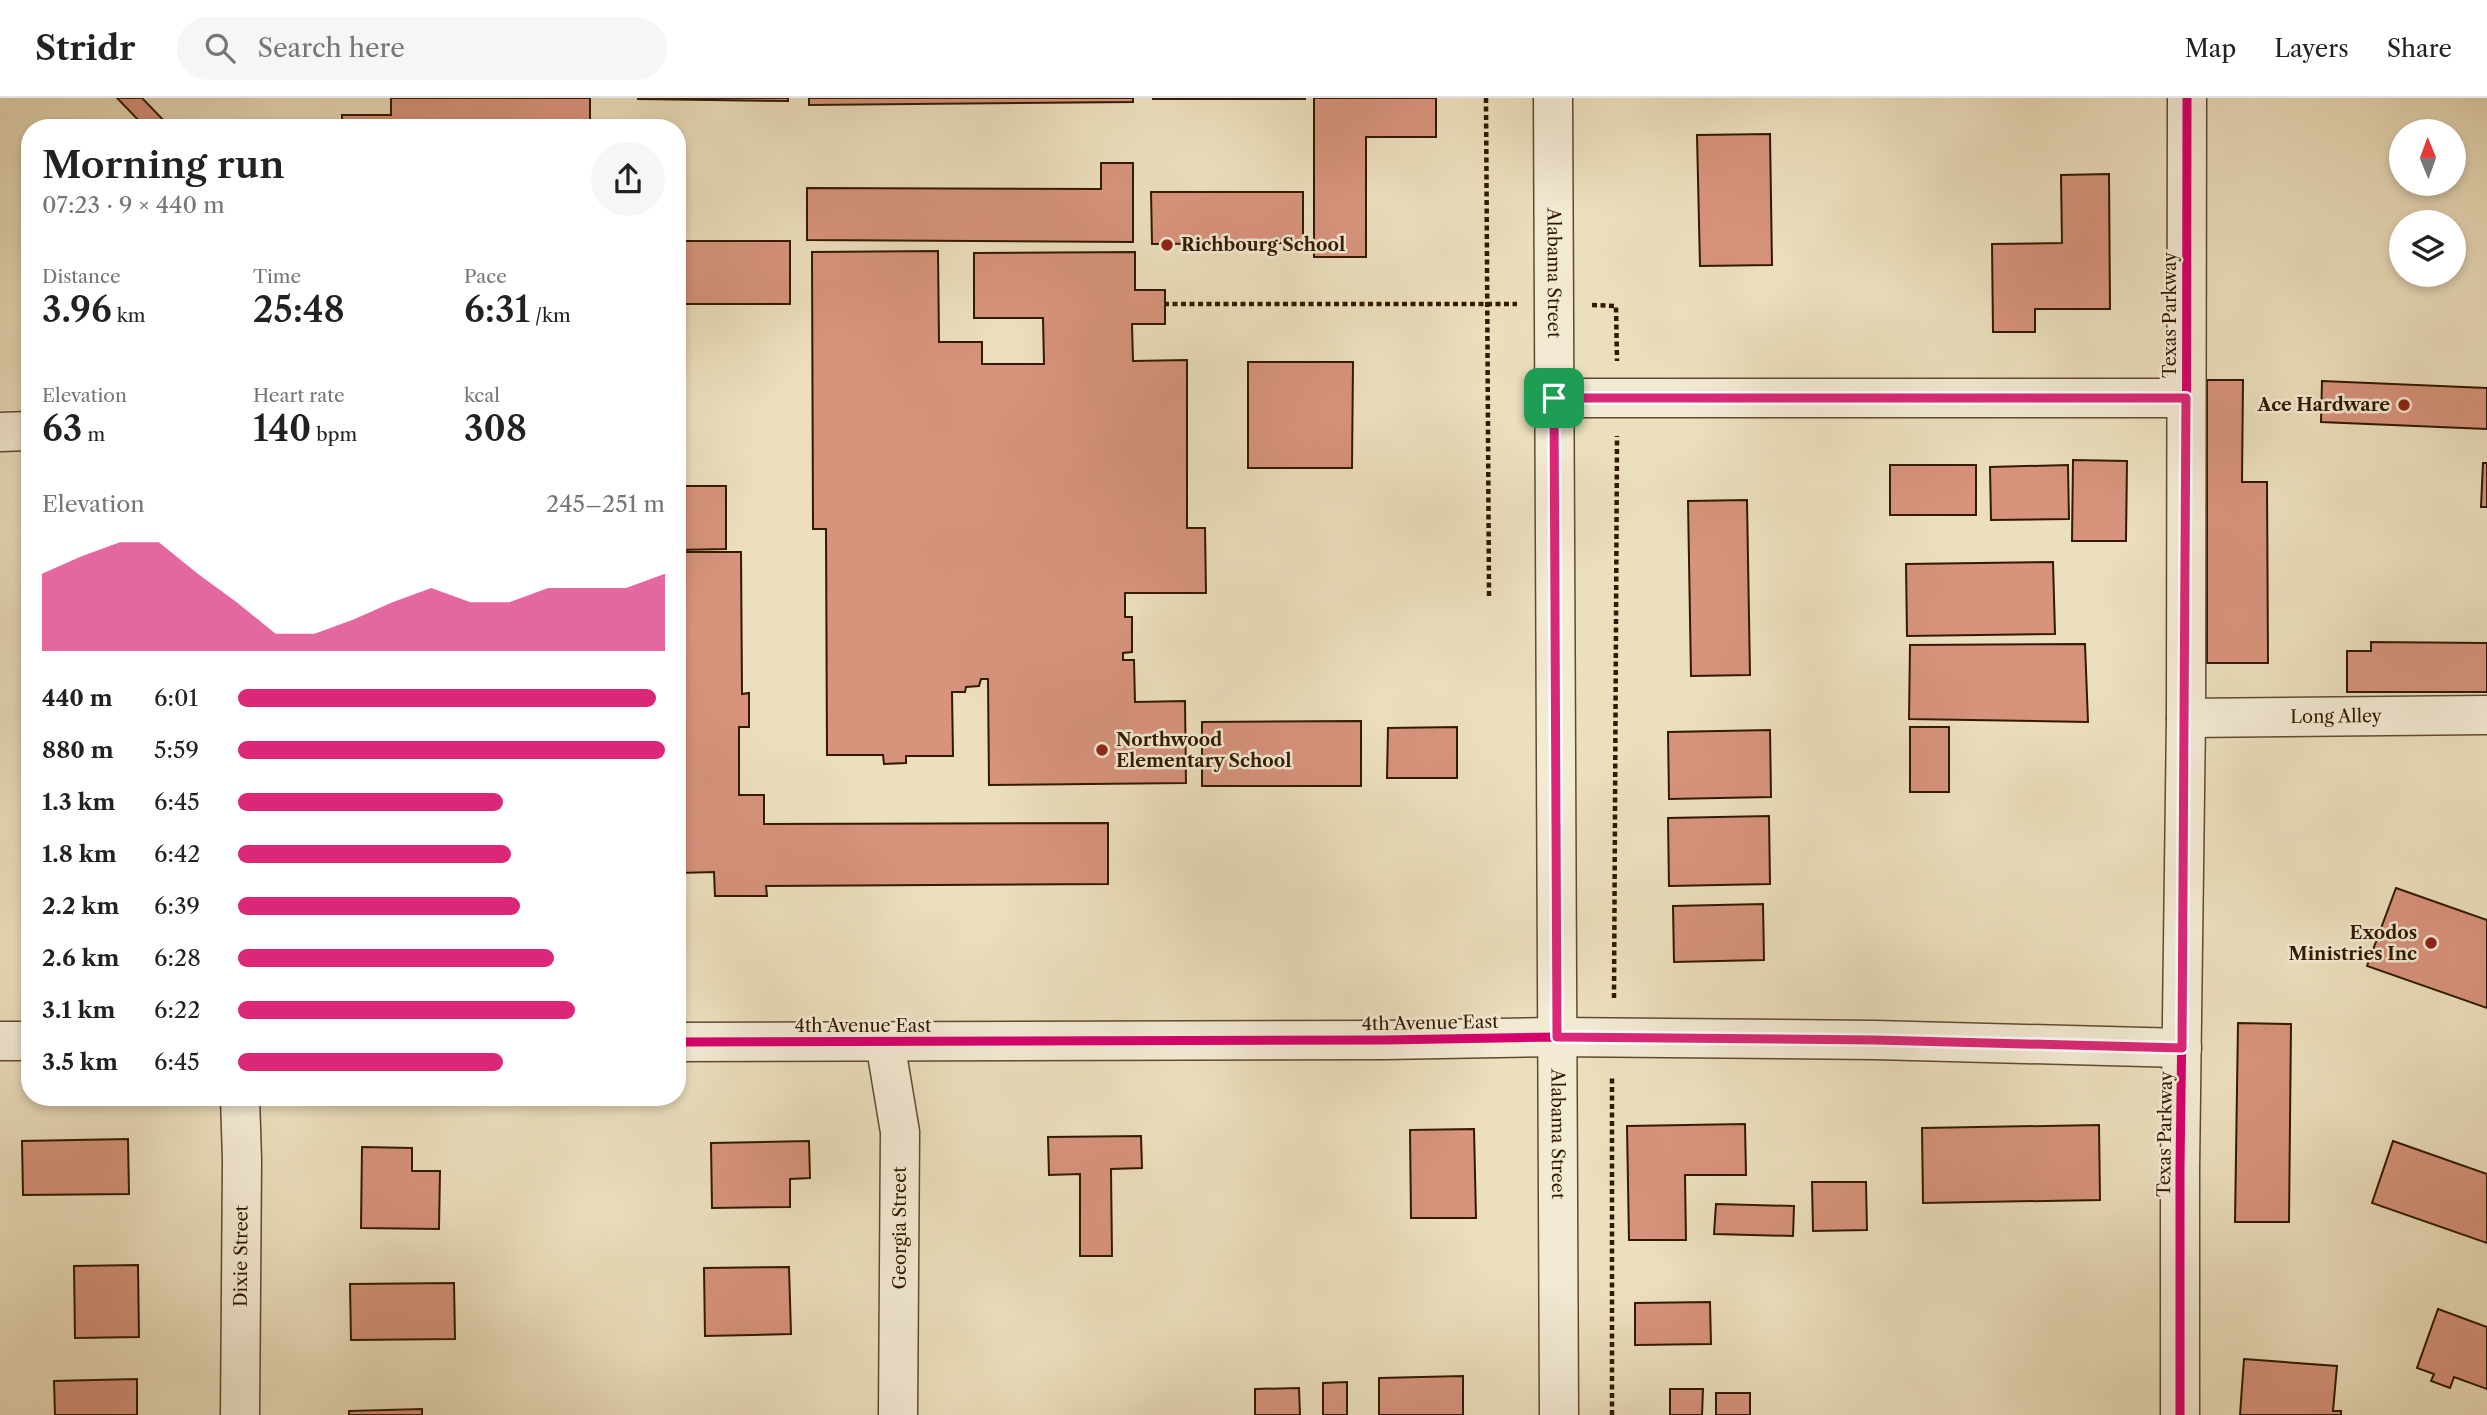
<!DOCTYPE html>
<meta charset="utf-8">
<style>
:root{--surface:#fff;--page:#f6f6f6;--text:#222;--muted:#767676;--line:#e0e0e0;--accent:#db2777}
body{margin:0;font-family:"Libre Caslon Text",serif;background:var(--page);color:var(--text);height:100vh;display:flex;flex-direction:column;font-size:26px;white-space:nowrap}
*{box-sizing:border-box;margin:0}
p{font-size:23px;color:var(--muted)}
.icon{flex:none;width:38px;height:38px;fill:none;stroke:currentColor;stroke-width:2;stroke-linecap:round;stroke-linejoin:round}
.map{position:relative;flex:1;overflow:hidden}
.side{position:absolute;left:21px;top:21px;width:665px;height:987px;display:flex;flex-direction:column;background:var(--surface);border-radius:28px;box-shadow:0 4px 10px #0003}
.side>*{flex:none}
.needle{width:46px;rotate:359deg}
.tools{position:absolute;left:2389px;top:21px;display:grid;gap:14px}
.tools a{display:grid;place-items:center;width:77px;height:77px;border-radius:50%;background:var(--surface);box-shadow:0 4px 10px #0003;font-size:35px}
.pin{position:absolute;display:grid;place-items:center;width:60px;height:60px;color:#fff;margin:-30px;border-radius:14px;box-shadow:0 4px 10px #0006}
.round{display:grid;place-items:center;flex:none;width:74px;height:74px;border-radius:37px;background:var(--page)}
.headline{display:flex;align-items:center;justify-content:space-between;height:119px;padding:0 21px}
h1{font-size:38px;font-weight:600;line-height:52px}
.stats{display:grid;grid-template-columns:repeat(3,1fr);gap:10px;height:119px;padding:7px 21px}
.stats div{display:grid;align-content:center}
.stats b{font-size:35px;font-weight:600}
.stats small{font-size:19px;font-weight:400}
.stats p{font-size:19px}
.chart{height:196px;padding:14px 21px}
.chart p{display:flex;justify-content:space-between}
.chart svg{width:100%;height:126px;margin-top:7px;fill:var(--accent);opacity:.7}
ul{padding:0 21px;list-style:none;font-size:23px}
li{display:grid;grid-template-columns:112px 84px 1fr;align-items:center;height:52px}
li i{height:18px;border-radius:9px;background:var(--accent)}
header{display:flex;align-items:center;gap:42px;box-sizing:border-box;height:98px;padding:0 35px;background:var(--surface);border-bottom:2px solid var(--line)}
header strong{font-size:33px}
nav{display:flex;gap:38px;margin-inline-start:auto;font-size:24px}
.search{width:490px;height:63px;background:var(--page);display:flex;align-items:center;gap:18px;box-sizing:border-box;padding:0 24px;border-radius:38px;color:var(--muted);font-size:26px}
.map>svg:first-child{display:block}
</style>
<header>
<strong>Stridr</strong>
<div class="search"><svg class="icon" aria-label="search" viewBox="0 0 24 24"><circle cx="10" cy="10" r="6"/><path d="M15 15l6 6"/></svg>Search here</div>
<nav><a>Map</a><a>Layers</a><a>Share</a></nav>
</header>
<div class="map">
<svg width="2487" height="1317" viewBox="0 0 2487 1317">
<rect width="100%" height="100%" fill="#ecdfbd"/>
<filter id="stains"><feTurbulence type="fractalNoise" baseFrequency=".00286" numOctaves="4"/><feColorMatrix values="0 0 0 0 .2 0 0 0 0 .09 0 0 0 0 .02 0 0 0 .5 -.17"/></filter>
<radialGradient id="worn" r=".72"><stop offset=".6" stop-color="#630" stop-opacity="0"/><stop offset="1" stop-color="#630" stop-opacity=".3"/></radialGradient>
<path fill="#d7937c" stroke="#321900" stroke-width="2" d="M117,0H142L171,30H146Z
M391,0H590V30H342V17H391Z
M638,0H788V3L638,1Z
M809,0H1133V4L809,7Z
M1153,0H1305V1H1153Z
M1314,0H1436V39H1366V159H1314Z
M1770,36L1772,167L1700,168L1697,37Z
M1101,65H1133V144L807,142V90L1101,91Z
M2109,76L2110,211H2035V234H1993L1992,146L2062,145L2061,77Z
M1151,94H1303V145L1152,146Z
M677,143H790V206H677Z
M938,153L939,244H982V266H1044L1043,220H974V155L1135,154V192H1165V226H1132L1133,263L1187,262V430H1205L1206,495H1125V519H1132V554L1123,555V562H1134L1135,604L1185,603L1186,685L989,687L988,581H981L979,588L966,589L965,594H952L953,658H906V665L884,666L883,657H827L826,431H813L812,154Z
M1248,264H1353L1352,370H1248Z
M2207,282H2243L2242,384H2267L2268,565H2207Z
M2322,283L2487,290V331L2321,324Z
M2073,362L2127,363L2126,443H2072Z
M2483,365H2487V409H2481Z
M1890,367H1976V417H1890Z
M2068,367L2069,421L1991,422L1990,369Z
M677,388H726V451L677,452Z
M1747,402L1750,577L1691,578L1688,403Z
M677,454H741L742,596L749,595V629H739V697H764V726L1108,725V786L766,788L767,798H715L714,774L679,775Z
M2053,464L2055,536L1907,538L1906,466Z
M2371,544L2487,545V594H2347V553H2371Z
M2085,546L2088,624L1909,621L1910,547Z
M1361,623V688H1202V624Z
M1457,629V680H1387L1388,630Z
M1910,629H1949V694H1910Z
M1770,632L1771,699L1669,701L1668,634Z
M1769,718L1770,786L1669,788L1668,720Z
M2396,790L2487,822V910L2367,868Z
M1763,806L1764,862L1674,864L1673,808Z
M2238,925L2291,926L2289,1124H2235Z
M1745,1026L1746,1077H1685L1686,1142H1629L1627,1028Z
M2099,1027L2100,1102L1923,1105L1922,1030Z
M1474,1031L1476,1120H1411L1410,1032Z
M1141,1038L1142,1070L1111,1071L1112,1158H1080V1076L1049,1077L1048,1039Z
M128,1041L129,1096L23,1097L22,1043Z
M809,1043L810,1080L790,1081V1109L712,1110L711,1045Z
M2393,1043L2487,1076V1145L2372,1105Z
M362,1049L412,1050V1073H440L439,1131L361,1130Z
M1812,1084H1866L1867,1132L1813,1133Z
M1716,1106L1794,1108L1793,1138L1714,1136Z
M138,1167L139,1239L75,1240L74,1168Z
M789,1169L791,1236L705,1238L704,1170Z
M454,1185L455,1241L351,1242L350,1186Z
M1710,1204L1711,1246L1635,1247V1205Z
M2438,1211L2487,1229V1291L2454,1279L2450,1290L2431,1283L2434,1276L2417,1270Z
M2244,1261L2337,1268L2333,1313H2341V1317H2240Z
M1463,1278V1317H1379V1280Z
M137,1281V1317H55L54,1283Z
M1347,1284V1317H1323V1285Z
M1299,1290L1300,1317H1255V1291Z
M1670,1291H1703L1702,1317H1670Z
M1716,1295H1750V1317H1716Z
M422,1311V1317H349V1313Z"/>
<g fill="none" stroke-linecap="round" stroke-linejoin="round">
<g stroke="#604a2f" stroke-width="41">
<g id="minor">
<path id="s1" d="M1553,0L1559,1317"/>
<path d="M1554,300H2186"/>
<path d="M0,334L30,333"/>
<path id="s2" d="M2186,620L2487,617"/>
<path d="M0,943H30"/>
<path d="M677,944L1384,942L1557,939L1875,942L2182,950"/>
<path d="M885,944L900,1034L898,1317"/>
<path id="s3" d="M240,1317L242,1062L240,999"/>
<path d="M2180,1317V1071L2186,620L2187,0"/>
</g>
</g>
<path stroke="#321900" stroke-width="4.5" stroke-dasharray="5 3.5" stroke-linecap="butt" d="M1486,0L1489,498
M1164,206H1517
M1592,207L1616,208L1617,263
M1614,900L1617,338
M1612,1317V979"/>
<use href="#minor" stroke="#f3ead4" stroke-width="38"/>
<g stroke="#f3ead4" stroke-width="13">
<path id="cycleway" d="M677,944L1384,942L1557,939L1875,942L2182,950
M2180,1317V1071L2186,620L2187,0"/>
</g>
<use href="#cycleway" stroke="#d6006c" stroke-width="9"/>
</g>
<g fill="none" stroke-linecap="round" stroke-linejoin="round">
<g stroke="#fff" stroke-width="14">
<path id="route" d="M1554,300H2186L2182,950L1875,942L1557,939Z"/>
</g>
<use href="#route" stroke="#db2777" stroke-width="9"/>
</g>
<g fill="#8f2418" stroke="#f3ead4" stroke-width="2.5">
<circle cx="1167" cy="147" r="7"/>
<circle cx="2404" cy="307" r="7"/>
<circle cx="1102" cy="652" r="7"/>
<circle cx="2431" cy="845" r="7"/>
</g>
<g text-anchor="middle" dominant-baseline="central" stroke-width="5" stroke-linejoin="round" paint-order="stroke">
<g font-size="18" font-weight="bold" fill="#321900" stroke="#f3ead4" text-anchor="start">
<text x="1181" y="147">Richbourg School</text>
<text x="2390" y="307" text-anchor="end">Ace Hardware</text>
<text x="1116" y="642">Northwood<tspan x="1116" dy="21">Elementary School</tspan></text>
<text x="2417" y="835" text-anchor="end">Exodos<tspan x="2417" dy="21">Ministries Inc</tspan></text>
</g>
<g font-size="18" fill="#321900" stroke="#f3ead4">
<text stroke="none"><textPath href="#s1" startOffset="175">Alabama Street</textPath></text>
<text transform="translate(2170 217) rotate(-90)">Texas Parkway</text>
<text stroke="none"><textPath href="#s2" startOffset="150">Long Alley</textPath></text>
<text transform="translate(1430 925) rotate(-1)">4th Avenue East</text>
<text x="863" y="928">4th Avenue East</text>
<text stroke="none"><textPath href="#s1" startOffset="1036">Alabama Street</textPath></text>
<text transform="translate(2165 1036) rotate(-89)">Texas Parkway</text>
<text transform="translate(900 1130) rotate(-90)">Georgia Street</text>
<text stroke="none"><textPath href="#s3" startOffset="159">Dixie Street</textPath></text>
</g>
</g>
<rect width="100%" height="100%" filter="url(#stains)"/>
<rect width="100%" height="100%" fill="url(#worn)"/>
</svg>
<div class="tools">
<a><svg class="needle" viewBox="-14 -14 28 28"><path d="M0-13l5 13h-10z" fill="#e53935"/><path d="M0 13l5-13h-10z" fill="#767676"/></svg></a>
<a><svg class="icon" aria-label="layers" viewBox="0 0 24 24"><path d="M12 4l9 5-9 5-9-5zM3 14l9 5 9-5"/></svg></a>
</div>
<div class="pin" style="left:1554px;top:300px;background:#1e9e55"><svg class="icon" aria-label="arrive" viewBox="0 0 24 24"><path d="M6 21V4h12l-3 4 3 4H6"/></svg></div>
<section class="side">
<div class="headline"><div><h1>Morning run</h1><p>07:23 · 9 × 440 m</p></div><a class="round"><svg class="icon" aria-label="share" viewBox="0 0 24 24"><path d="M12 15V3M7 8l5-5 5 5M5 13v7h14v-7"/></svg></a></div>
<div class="stats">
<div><p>Distance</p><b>3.96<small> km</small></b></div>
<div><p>Time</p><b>25:48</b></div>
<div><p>Pace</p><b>6:31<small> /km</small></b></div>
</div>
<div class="stats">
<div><p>Elevation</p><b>63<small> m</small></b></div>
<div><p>Heart rate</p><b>140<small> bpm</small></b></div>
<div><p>kcal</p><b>308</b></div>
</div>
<div class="chart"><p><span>Elevation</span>245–251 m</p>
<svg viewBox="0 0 160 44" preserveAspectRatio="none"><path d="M0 44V17L10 11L20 6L30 6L40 17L50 27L60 38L70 38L80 33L90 27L100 22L110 27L120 27L130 22L140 22L150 22L160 17V44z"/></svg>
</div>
<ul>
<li><b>440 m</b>6:01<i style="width:98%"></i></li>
<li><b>880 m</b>5:59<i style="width:100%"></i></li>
<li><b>1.3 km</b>6:45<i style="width:62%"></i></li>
<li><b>1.8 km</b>6:42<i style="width:64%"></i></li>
<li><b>2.2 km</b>6:39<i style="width:66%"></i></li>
<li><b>2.6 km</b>6:28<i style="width:74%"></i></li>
<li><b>3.1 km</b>6:22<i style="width:79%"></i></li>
<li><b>3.5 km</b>6:45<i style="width:62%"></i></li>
</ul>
</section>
</div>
